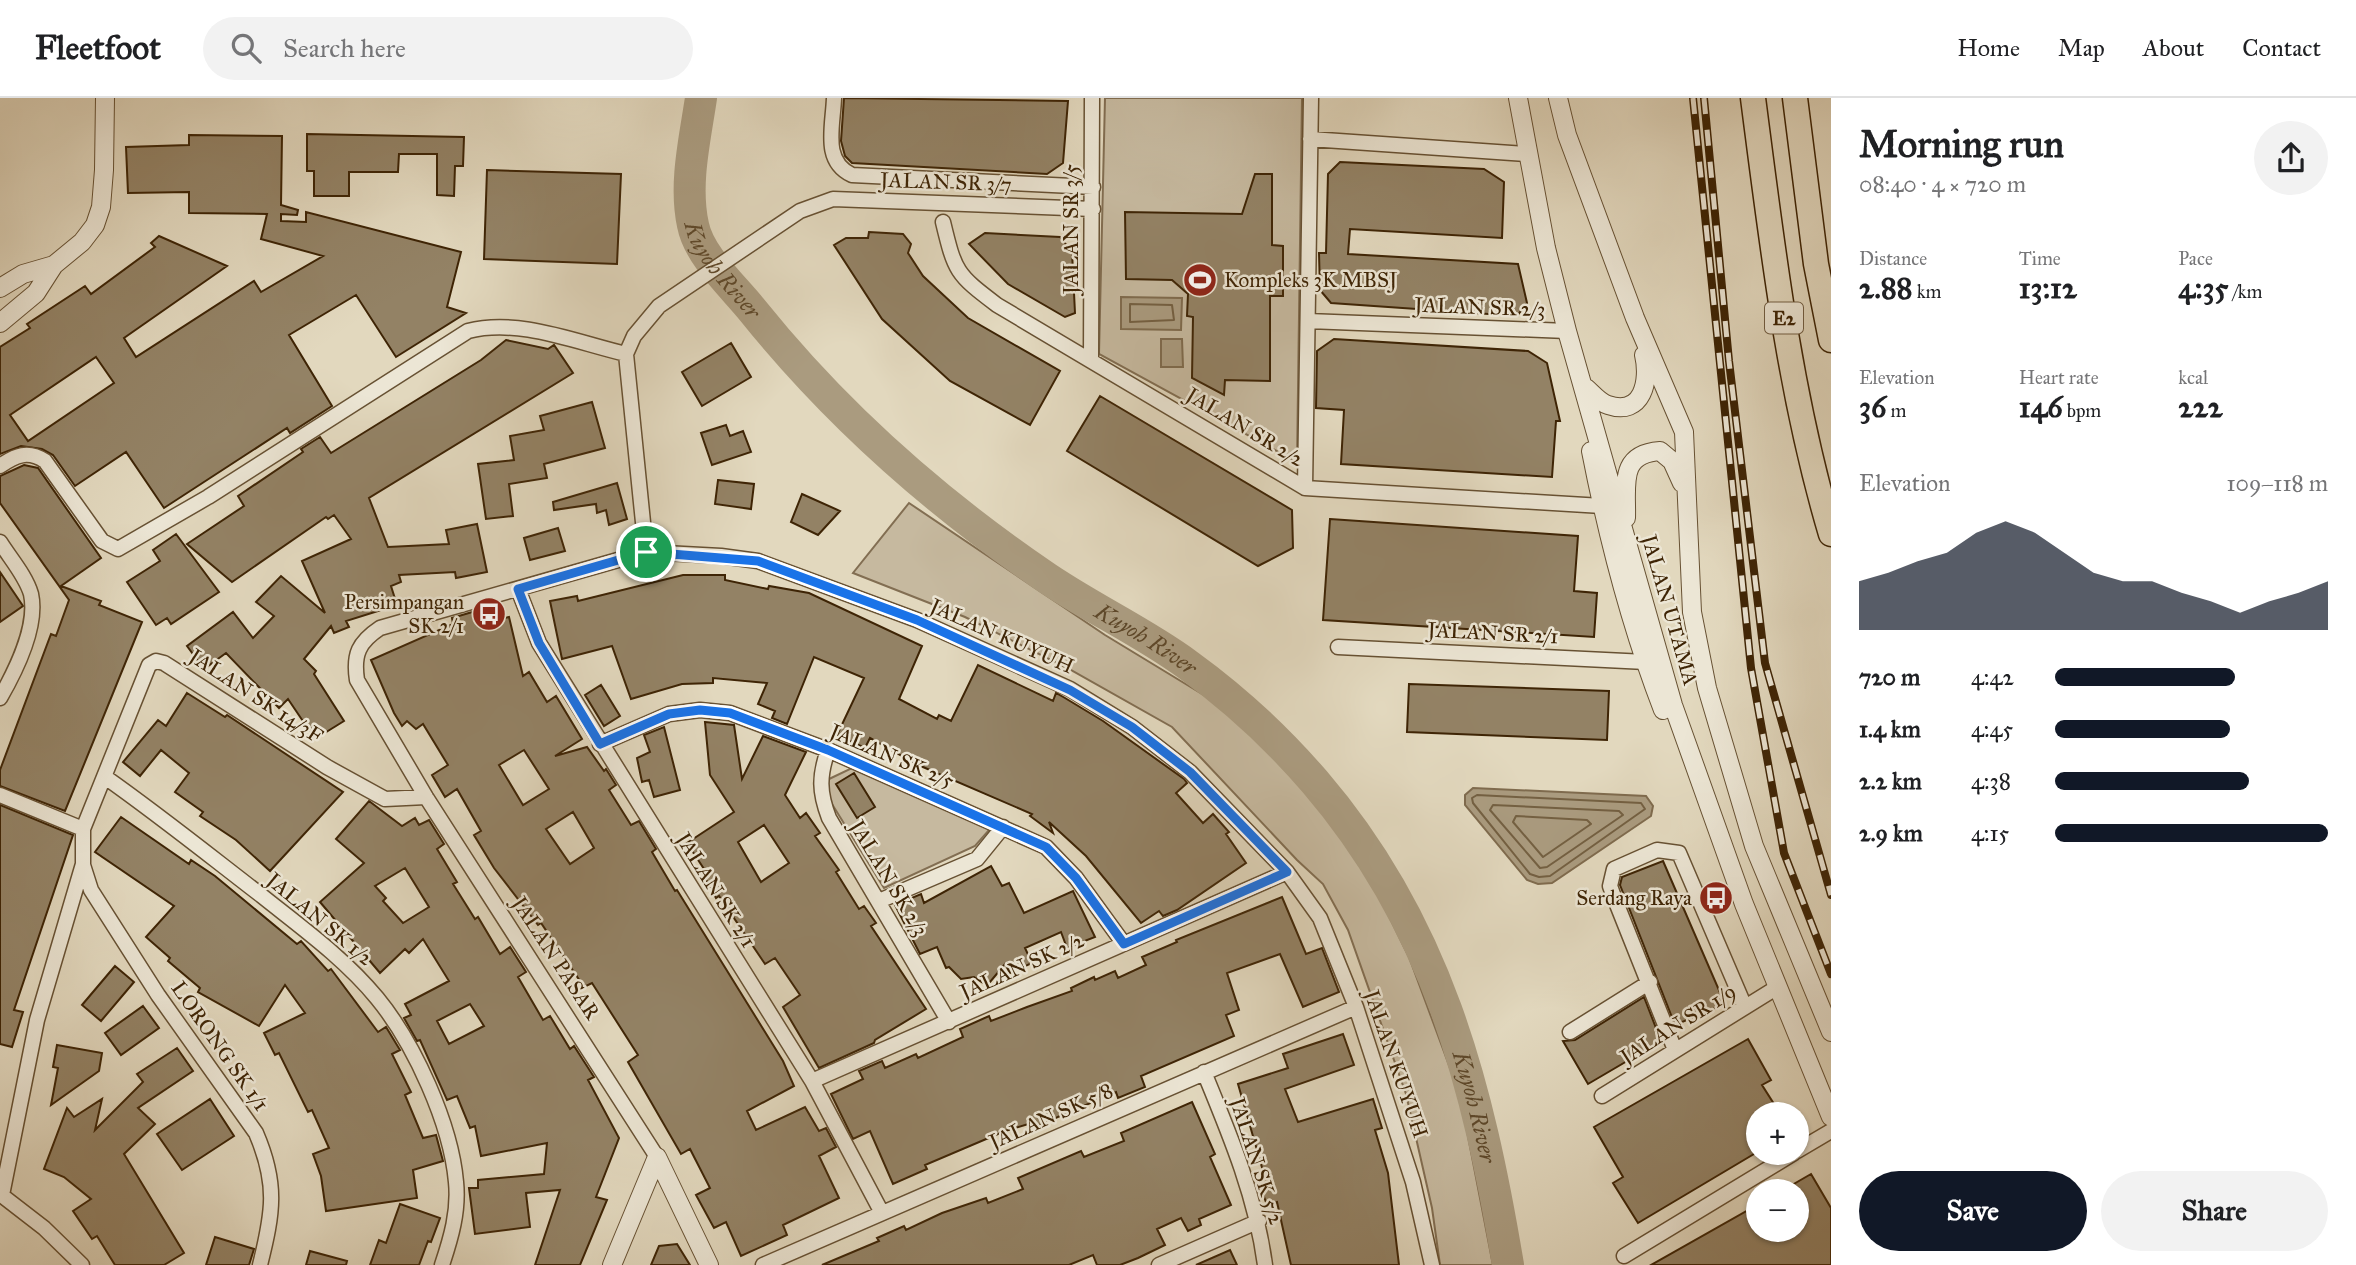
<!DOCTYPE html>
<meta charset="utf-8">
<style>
:root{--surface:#fff;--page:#f2f2f2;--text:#202124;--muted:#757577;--line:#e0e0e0;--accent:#111827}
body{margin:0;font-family:"IM FELL Great Primer",serif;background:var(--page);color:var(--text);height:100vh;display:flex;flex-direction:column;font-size:26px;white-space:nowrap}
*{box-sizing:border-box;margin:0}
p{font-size:23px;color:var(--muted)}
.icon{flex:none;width:38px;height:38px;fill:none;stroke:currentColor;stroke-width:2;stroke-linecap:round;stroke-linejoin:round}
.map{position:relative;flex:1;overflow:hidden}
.sheet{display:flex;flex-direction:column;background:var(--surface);width:525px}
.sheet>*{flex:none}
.tools{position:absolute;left:1746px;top:1004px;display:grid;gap:14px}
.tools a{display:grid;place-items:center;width:63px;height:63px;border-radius:50%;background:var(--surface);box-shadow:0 2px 5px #0004;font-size:35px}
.pin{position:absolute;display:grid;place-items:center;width:60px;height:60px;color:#fff;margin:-30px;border:4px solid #fff;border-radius:50%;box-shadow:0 2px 7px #0007}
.round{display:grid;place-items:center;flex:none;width:74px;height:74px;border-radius:37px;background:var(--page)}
.overview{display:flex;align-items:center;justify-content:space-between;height:119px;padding:0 28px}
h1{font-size:38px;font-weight:700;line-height:52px}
.stats{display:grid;grid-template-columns:repeat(3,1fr);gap:10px;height:119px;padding:7px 28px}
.stats div{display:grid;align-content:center}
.stats b{font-size:30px;font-weight:700}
.stats small{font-size:19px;font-weight:400}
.stats p{font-size:19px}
.chart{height:196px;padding:14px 28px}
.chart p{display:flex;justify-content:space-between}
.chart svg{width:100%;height:126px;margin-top:7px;fill:var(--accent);opacity:.7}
.primary-button{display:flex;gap:14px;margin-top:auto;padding:14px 28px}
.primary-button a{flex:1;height:80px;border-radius:42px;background:var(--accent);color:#fff;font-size:28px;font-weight:700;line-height:80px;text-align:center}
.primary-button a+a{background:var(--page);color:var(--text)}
ul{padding:0 28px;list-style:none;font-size:23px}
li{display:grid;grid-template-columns:112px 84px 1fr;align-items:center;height:52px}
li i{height:18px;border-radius:9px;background:var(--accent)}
header{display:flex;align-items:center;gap:42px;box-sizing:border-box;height:98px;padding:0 35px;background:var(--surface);border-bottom:2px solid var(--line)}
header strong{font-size:33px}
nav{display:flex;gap:38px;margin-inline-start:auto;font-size:24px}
.search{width:490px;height:63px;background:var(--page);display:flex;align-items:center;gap:18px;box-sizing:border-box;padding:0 24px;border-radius:38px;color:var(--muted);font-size:26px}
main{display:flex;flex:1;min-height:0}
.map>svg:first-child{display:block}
</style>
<header>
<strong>Fleetfoot</strong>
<div class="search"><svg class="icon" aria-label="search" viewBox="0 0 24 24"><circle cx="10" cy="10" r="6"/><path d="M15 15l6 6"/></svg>Search here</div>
<nav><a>Home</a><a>Map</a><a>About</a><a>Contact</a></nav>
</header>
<main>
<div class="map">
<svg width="1831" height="1167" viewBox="0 0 1831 1167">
<rect width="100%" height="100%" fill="#e2d8be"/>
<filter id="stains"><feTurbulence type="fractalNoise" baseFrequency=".00286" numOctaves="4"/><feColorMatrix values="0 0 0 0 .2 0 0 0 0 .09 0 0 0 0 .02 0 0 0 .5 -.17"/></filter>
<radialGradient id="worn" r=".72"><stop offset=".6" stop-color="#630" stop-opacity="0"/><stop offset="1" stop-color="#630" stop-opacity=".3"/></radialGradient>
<path fill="#c6b99f" stroke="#826e52" stroke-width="2" d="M1105,0H1302L1297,364L1099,256Z
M909,405L1105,537L1207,599L1272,651L1355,749L1409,859L1460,997L1493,1167H1440L1432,1110L1406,996L1348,832L1323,786L1297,762L1172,629L1069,571L965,519L853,475Z
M854,669L990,731L975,748L884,790L827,698V682Z"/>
<path fill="#aa9b7f" stroke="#7f6b4e" stroke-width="2" d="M1121,199L1182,200L1181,232L1121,231Z
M1161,241H1182L1183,269H1161Z
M1473,690L1646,698L1653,708L1651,718L1552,785L1538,786L1527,782L1465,707V697Z"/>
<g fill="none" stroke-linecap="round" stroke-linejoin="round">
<path stroke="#746042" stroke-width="2" d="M1130,206L1172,207L1174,222L1130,224Z
M1477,697L1641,705L1645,711L1550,778L1539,779L1530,776L1473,705L1472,700Z
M1493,707L1619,713L1623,717L1547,769L1540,770L1490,712Z
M1516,718L1587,722L1591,726L1543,759L1513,724Z"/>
<path stroke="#aa9b7f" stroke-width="32" id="s1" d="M701,0C695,41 684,86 693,127C699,158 733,188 753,213C835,315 933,402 1041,476C1088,509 1142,533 1188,567C1235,601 1277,640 1315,684C1437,826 1478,987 1508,1167"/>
</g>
<path fill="#938265" stroke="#3e2405" stroke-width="2" fill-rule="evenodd" d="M844,0L1068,3L1063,65L1047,76L852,65L845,58L841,43Z
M307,36L464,39L463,68H455L454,98L437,97V56H399L398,74H349V98H314V73H307Z
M189,37L282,38L281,107L298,112L297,117L281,116V123L306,124V114L461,154L447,209L466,215L396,259L356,197L289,237L332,308L290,335L287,330L164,410L126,354L75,388L53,357L42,351L21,348L0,356V249L30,230L27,226L85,188L91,196L155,149L151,145L159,138L227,168L124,240L136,259L254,183L261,194L323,158L261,141L267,116L189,115V94L128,95L126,49L189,47ZM96,259L114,285L28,343L10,317Z
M1340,64L1484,71L1504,84L1502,140L1350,131L1348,156L1518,166L1527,205L1517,218L1331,205L1320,192L1319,155H1326L1328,76Z
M487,72L621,76L617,166L484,161Z
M1255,76H1272V147L1283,148V198H1270V283L1225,282L1224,297L1192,280L1193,219L1187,218L1188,196L1172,182L1126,181L1125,114L1242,116Z
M869,134L903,136L911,146L908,155L923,178L968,220L1060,273L1030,327L950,283L882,221L834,147L846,140H868Z
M985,135L1060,139L1072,154L1075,215L1065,219L1008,186L969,146Z
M1334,241L1528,253L1547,265L1560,323H1556L1552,379L1341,366L1344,312L1316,310L1317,253Z
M506,242L548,251L554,247L573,275L369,400L388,449L449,446L446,432L477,426L487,474L456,480L455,474L399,477L401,484L391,488L397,507L346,523L349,529L334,535L331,528L304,561L316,573L314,576L344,623L315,641L288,601L279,610L226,555L204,571L187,548L233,514L253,540L274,518L256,504L281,478L325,515L302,463L351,441L334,417L328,421L326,419L232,484L187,446L244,408L238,398L303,354L301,351L320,339L331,355L481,262Z
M731,245L751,279L702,308L682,274Z
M1100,298L1292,412L1293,450L1258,468L1067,353Z
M592,304L605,350L544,366L547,380L509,386L513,418L486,421L478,366L514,362L510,338L544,332L540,318Z
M726,327L730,338L743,333L751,354L712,367L701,335Z
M24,367L38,370L101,460L61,488L101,503L99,507L142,524L65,713L0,688V672L51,536L56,538L69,502L0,405V378Z
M718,382L754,386L751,411L715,406Z
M617,385L627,421L609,427L606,412L597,415L596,406L554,412L553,404Z
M802,396L840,413L818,437L791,424Z
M1330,421L1578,438L1574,493L1597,495L1594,539L1323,522Z
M558,430L565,453L530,462L524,440Z
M176,436L219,494L171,526L167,520L156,527L127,484L160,463L153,452Z
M0,474L23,508L0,524Z
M683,477H725V482L768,491L769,488L809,495L922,548L899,601L937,621L939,617L951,623L978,567L1053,603L1056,595L1065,600L1103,623L1184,681L1187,685L1176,695L1203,725L1213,716L1229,734L1226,736L1246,765L1177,812L1163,818L1159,813L1141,825L1086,758L1049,724L1053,735L1030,718L1032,716L916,666L870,640L865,650L837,637L864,580L814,559L787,626L772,620L775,613L758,606L767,585L713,580V585L682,586L631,601L612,548L562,561L550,503L577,498L578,503Z
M479,512L483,525L509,519L523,578L529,574L547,604L556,598L582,641L555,658L587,649L604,673L606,671L616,687L609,692L631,727L639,723L656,751L652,754L675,793L677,792L783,963L794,988L747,1013L756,1032L805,1009L819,1033L826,1030L836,1049L819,1058L839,1100L783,1127L787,1137L741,1158L726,1124L714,1130L696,1097L710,1090L690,1051L681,1056L628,964L638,957L592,885L584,889L541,825L538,827L494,770L474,737L481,733L457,691L445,699L432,677L448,667L423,626L416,631L407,623L402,628L394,615L371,562L453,526L452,520ZM524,652L549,691L523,707L499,667ZM573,714L594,750L570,766L546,731Z
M1409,586L1609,593L1607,642L1407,634Z
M601,587L620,618L604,628L585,597Z
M187,595L225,619L227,617L343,694L270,773L236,742L200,718L203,714L175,694L189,675L161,652L140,678L123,664L158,622L166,628Z
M705,624L734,627L742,681L763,638L806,654L785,697L800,720L806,715L820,735L815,738L839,772L836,774L859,811L864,808L876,825L871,828L926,911L875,942L874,945L819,970L783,909L800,897L775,860L765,866L719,798L716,800L703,776L706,774L687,745L734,714L710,677ZM764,727L789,765L761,784L738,744Z
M664,629L680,692L654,699L649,682L642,684L637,660L650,654L644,637Z
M854,675L875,709L857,720L836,686Z
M369,703L402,728L415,720L419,727L429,722L444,746L437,751L457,784L453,786L475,821L478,819L500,856L510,849L526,874L518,879L543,922L550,918L570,951L574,948L594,979L588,982L619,1040L596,1099L607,1102L580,1167H535L560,1092L526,1095L530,1129L475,1136L469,1090H478V1082L544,1076L547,1045L481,1058L475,1028L470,1030L457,998L447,1002L420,942L417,943L404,920L411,917L405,906L449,883L423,841L409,855L405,851L380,875L320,804L364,765L336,741ZM405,770L429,809L403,825L383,803L386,800L375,788ZM470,906L484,928L449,946L437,923Z
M0,707L73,737L14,912L23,914L12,949L0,946Z
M121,719L189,766L191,762L215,778L297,846L301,843L328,873L331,871L378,934L386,929L400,952L392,956L411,994L405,997L423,1040L436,1037L443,1063L413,1072L417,1100L326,1113L321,1078L313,1056L329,1050L312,1012L308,1014L279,955L275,957L264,935L305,915L285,887L259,928L198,894L200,890L168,863L170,860L146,839L174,808L95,754Z
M1663,763L1725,906L1675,927L1620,787L1622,779Z
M991,768L1002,788L1009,785L1024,815L1073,793L1095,839L1067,850L1061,834L1025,850L1032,865L1010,875L1005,866L990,884L983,885L974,879L961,881L949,869L946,870L937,849L920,856L895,807L921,796L924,805Z
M1282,799L1306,856L1322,850L1339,894L1303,909L1280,856L1227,875L1239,912L1226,917L1234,938L1141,978L1145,989L1118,1000L1116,994L1037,1028L1035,1024L1005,1033L925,1067L927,1071L893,1086L870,1033L853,1041L831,996L863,981L859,973L882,963L885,970L916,956L918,960L963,939L960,931L989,918L991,923L1027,909L1072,893L1071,890L1094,879L1095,882L1115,873L1118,880L1146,867L1142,859L1177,844L1176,842Z
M115,868L134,884L101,923L82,907Z
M1644,899L1661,943L1588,986L1563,943L1575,942Z
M143,908L159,930L121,957L105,935Z
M1343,936L1354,967L1285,991L1298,1024L1373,1001L1382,1030L1375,1032L1388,1075L1399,1167H1291L1277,1104L1267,1107L1258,1082L1265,1080L1238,986L1288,970L1283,956Z
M1748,941L1771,982L1762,987L1781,1017H1759V1053L1638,1125L1613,1085L1623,1079L1594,1029Z
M57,947L102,955L99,973L51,1007L58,970L53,969Z
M177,950L193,973L138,1010L155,1026L124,1056L184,1155L164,1167H115L97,1138L92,1141L73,1113L91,1101L64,1079L44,1071L67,1010L74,1019L102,1001L95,1032L143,984L137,976Z
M210,1001L234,1038L182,1072L157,1036Z
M1192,1004L1215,1056L1210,1059L1231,1107L1199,1121L1201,1127L1188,1133L1181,1120L1157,1131L1165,1147L1138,1160L1120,1167H1097L1093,1157L1069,1167H822L879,1143L877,1140L904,1128L906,1132L942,1115L986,1100L988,1105L1023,1091L1018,1080L1081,1053L1084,1059L1124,1043L1121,1035Z
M1811,1076L1831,1110V1167H1651L1759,1106V1132H1797V1094H1780Z
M400,1106L440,1120L431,1144L428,1143L419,1167H370L379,1142L386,1145Z
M215,1139L254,1151L249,1167H206Z
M677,1146L690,1167H651L659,1148Z
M1230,1152L1237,1167H1196Z
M310,1153L347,1163L346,1167H306Z"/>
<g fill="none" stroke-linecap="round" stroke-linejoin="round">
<g stroke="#675133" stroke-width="17">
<path id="minor" d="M834,0C833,29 822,63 852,77L1093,89
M1310,41L1526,56
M943,124C955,174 956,176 997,207L1305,390L1602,408
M1308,223L1567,233
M1091,262L1092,0
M0,368C16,357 28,352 45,363L102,443L118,451L208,399L468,233C519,220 575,244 626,256
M1305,390L1311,0
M0,444C10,460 26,478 31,496C38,528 15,574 0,600
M646,454L626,256L634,238L659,208L800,113L833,101L1093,111
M518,491L539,545L812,983L882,1115
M1338,549L1646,564
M600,646L669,616L700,612L730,615L828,652L1046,749L1076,780L1124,846
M828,652C819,678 819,694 829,720L949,924
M105,679C159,717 210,758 262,798C302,830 344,860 377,900C414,945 451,1026 456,1084C459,1113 451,1140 442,1167
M0,697L83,731
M83,767L91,792L158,897L256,1035C278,1086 273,1115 260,1167
M879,803L977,761L1003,729
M1570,934L1650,884
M1675,952L1614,799L1610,788L1614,771L1657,752L1679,755L1745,909
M1204,974C1230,1037 1256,1099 1265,1167
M812,983L1287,774
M1602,998L1776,890
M1797,1053L1831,1033
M657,1059L426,699L357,582C353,556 359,544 380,530L646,454L721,458L758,463L917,522L1070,591L1132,629L1190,674L1287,774L1320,820L1356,909L1413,1084L1432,1167
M0,1096L44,1130L82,1167
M2,1097L37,922L83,766V731L149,567L156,563L164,565L327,669L385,701L426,699
M1624,1158L1794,1055
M763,1167L1356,909
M1159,1167L1259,1123"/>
</g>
<g stroke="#675133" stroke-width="20">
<path id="tertiary" d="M1518,0L1546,150L1567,233L1673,607L1744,806L1831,1019
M1558,0L1567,37L1635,220L1684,334L1692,514L1707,590L1754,748L1831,934
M0,190L23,176L54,167
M0,225L36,195L54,167L82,144L95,127L101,109L104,72L105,0
M1586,290C1592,295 1600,305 1608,307C1643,319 1650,282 1644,257
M1591,353C1608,440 1631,529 1663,612
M1626,420C1627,387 1618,356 1660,353L1672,363L1682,385
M657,1059L709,1167
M612,1167L657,1059"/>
</g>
<g stroke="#3e2405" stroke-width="27">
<path id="motorway" d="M1753,0C1772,146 1789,295 1831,436
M1795,0L1816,166L1831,242"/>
</g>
<use href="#minor" stroke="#ece6d5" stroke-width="14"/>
<use href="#tertiary" stroke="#ece6d5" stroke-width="18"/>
<use href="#motorway" stroke="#e2d8be" stroke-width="24"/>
<g stroke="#3e2405" stroke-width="8">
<path id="rail" d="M1693,0L1751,570L1784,755L1831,876
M1704,0L1729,263L1765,565L1831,797"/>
</g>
<use href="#rail" stroke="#ece6d5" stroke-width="5" stroke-dasharray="16" stroke-linecap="butt"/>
</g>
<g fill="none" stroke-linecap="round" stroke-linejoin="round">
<g stroke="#fff" stroke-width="14">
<path id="route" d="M646,454L758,463L917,522L1070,592L1132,629L1190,674L1287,774L1124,846L1076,780L1046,749L828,652L730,615L700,612L669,616L600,646L539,545L518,491Z"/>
</g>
<use href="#route" stroke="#1a73e8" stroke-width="9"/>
</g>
<defs>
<g id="stadium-disc" transform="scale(1.75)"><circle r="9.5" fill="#8f2418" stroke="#ece6d5"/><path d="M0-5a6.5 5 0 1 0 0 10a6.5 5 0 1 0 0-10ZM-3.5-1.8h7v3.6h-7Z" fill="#fff"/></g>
<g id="bus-disc" transform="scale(1.75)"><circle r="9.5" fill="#8f2418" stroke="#ece6d5"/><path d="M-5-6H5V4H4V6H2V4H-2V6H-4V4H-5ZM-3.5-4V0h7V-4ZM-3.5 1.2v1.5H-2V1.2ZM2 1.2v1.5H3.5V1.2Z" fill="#fff"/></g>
</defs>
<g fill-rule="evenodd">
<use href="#stadium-disc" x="1200" y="182"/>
<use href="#bus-disc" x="489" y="516"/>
<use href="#bus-disc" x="1716" y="800"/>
</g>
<g text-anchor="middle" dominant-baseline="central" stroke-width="5" stroke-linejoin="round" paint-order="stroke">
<rect fill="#ece6d5" stroke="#725e43" stroke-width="2" x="1765" y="204.5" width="38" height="31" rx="5"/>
<g font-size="19" font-weight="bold" fill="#3e2405">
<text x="1784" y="220">E2</text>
</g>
<g font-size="21" fill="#3e2405" stroke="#ece6d5">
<text transform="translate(946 84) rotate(2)">JALAN SR 3/7</text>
<text transform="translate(1071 131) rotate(-90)">JALAN SR 3/5</text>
<text transform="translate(1480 209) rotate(2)">JALAN SR 2/3</text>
<text transform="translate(1245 329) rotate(31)">JALAN SR 2/2</text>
<text transform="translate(1670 512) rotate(74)">JALAN UTAMA</text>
<text transform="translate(1493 535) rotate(3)">JALAN SR 2/1</text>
<text transform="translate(1002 538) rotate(24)">JALAN KUYUH</text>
<text transform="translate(256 598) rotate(33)">JALAN SK 14/3F</text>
<text transform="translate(892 658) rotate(23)">JALAN SK 2/5</text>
<text transform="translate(889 780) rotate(59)">JALAN SK 2/3</text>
<text transform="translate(716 792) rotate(58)">JALAN SK 2/1</text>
<text transform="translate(320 821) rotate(40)">JALAN SK 1/2</text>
<text transform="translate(556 860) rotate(57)">JALAN PASAR</text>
<text transform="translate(1022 868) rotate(-24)">JALAN SK 2/2</text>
<text transform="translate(1678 926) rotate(-32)">JALAN SR 1/9</text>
<text transform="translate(220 948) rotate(55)">LORONG SK 1/1</text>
<text transform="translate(1396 966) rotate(71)">JALAN KUYUH</text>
<text transform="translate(1051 1018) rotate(-24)">JALAN SK 5/8</text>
<text transform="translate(1257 1063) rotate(72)">JALAN SK 5/2</text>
</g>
<g font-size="21" fill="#3e2405" stroke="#ece6d5" text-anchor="end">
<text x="1224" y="182" text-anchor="start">Kompleks 3K MBSJ</text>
<text x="464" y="504">Persimpangan<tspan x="464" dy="24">SK 2/1</tspan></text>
<text x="1692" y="800">Serdang Raya</text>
</g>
<g font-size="23" font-style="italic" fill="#5e482a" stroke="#ece6d5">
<text stroke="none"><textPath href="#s1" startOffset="182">Kuyoh River</textPath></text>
<text stroke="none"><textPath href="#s1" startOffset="749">Kuyoh River</textPath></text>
<text stroke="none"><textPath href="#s1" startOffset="1337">Kuyoh River</textPath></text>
</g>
</g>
<rect width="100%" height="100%" filter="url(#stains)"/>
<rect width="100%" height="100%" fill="url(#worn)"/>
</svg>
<div class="tools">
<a>+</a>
<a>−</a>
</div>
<div class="pin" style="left:646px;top:454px;background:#1e9e55"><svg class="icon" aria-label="arrive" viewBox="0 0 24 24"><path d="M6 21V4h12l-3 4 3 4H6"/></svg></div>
</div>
<section class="sheet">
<div class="overview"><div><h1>Morning run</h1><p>08:40 · 4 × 720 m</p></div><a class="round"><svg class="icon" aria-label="share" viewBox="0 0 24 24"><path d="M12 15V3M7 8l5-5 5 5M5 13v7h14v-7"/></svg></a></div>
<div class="stats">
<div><p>Distance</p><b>2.88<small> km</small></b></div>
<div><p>Time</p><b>13:12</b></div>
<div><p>Pace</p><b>4:35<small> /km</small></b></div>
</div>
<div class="stats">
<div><p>Elevation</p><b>36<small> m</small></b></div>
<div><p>Heart rate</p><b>146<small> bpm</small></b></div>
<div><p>kcal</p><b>222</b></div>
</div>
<div class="chart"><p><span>Elevation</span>109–118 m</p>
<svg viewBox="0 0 160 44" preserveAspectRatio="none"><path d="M0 44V27L10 24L20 20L30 17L40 10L50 6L60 10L70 17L80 24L90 27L100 27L110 31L120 34L130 38L140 34L150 31L160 27V44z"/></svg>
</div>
<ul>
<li><b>720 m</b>4:42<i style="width:66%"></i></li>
<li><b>1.4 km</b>4:45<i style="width:64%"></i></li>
<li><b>2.2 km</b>4:38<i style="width:71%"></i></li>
<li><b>2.9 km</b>4:15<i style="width:100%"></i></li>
</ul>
<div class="primary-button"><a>Save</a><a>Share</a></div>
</section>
</main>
